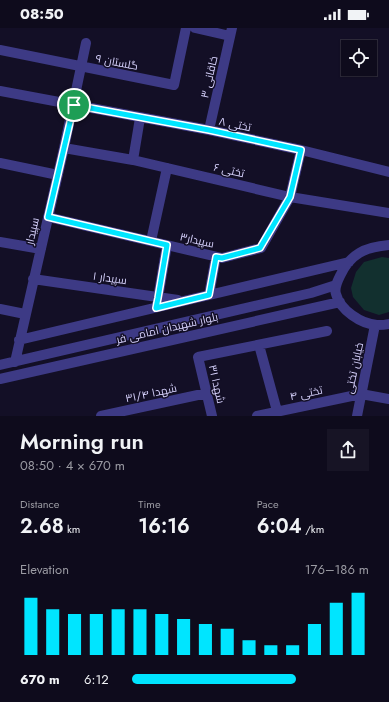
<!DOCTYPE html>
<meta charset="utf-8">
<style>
:root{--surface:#0e0b1c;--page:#171425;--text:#f1f3f6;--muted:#9b9ba3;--line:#2e2b3b;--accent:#00e5ff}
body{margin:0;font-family:Jost,Cairo,sans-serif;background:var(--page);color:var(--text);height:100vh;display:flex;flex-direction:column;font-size:15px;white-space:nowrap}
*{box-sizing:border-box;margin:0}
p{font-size:13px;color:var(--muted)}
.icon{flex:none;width:22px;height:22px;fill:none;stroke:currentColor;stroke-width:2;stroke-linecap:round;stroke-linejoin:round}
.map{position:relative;height:388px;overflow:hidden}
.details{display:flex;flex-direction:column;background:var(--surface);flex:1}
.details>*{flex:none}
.tools{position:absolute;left:341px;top:12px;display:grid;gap:8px}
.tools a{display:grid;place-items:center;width:36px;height:36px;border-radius:0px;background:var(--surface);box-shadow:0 1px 3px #0004,0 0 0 1px var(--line);font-size:20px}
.pin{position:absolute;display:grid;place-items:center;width:34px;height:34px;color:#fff;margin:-17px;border:2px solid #fff;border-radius:50%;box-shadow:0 1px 4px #0007}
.round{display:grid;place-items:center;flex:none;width:42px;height:42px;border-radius:0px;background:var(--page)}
.headline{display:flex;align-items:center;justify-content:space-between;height:68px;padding:0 20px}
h1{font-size:22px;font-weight:600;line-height:30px}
.stats{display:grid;grid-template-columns:repeat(3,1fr);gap:6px;height:68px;padding:4px 20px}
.stats div{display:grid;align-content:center}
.stats b{font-size:20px;font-weight:600}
.stats small{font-size:11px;font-weight:400}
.stats p{font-size:11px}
.chart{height:112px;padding:8px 20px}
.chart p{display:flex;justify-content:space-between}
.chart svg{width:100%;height:72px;margin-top:4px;stroke:var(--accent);stroke-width:6}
ul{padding:0 20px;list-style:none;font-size:13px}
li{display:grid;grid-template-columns:64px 48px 1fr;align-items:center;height:30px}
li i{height:10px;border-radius:5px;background:var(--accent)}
.status{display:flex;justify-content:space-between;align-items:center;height:28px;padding:0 20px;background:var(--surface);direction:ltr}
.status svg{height:11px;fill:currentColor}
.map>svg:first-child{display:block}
</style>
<div class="status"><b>08:50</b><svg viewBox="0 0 49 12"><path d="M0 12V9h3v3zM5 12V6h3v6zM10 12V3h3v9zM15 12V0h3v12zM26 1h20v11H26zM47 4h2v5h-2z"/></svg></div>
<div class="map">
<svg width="389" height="388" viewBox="0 0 389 388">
<rect width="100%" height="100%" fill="#130f26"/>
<path fill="#12302f" d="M382,229L389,230V284L379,287L364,282L353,269L351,260L356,244L364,234Z"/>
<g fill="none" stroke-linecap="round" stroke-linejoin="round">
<path stroke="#3d3a85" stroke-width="10" d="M195,0L230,8
M0,22L174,57L186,0
M0,63L209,102L301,122L389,144
M209,102L232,0
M64,120L133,132L290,169L389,185
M133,132L140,90
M0,135L58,147
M48,189L222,230L261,220L290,169L301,122
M151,213L167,140
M0,214L41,221
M389,217C365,219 350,226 340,248C337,254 334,260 336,266C340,282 361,296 377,297C381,297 385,297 389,296
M33,251L178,272
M209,267L216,229
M157,276L167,217
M0,281L25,286
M19,312L349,234
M259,317L277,383
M15,334L64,120L86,15
M0,337L311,265L336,257
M0,351L340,274
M101,388L207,365
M212,388L198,329L327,303
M257,388L361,366L389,371
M357,388L375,297"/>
</g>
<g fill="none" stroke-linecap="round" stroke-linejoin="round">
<g stroke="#fff" stroke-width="8">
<path id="route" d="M74,77L209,102L301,122L290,169L260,220L222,230L216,229L209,267L156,280L158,270L167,217L48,189Z"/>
</g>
<use href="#route" stroke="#00e5ff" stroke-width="5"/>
</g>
<g text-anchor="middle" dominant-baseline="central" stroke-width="3" stroke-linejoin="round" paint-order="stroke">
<g font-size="11" fill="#d9d4ff" stroke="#130f26">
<text transform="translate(117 34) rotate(11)">گلستان ۹</text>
<text transform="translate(209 49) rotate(-77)">خاقانی ۳</text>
<text transform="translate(235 96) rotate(12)">تختی ۸</text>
<text transform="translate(229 142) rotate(13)">تختی ۶</text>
<text transform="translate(32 203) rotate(-77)">سپیدار</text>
<text transform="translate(197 212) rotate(13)">سپیدار۳</text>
<text transform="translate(110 250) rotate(8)">سپیدار ۱</text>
<text transform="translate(167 300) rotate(-13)">بلوار شهیدان امامی فر</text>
<text transform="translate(354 340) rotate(-78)">خیابان تختی</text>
<text transform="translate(217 356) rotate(77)">شهدا ۳۱</text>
<text transform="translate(151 365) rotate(-12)">شهدا ۳۱/۴</text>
<text transform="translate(306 365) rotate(-12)">تختی ۴</text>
</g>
</g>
</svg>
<div class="tools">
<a><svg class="icon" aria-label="locate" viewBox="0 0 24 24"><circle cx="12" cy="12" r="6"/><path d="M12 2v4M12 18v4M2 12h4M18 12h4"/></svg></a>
</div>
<div class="pin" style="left:74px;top:77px;background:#1e9e55"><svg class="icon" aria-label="arrive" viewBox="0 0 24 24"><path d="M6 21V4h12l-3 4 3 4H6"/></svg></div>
</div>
<section class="details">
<div class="headline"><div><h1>Morning run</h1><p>08:50 · 4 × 670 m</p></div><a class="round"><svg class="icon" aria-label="share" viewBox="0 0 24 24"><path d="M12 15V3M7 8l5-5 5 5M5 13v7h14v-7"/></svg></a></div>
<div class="stats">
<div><p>Distance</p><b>2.68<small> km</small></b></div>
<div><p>Time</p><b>16:16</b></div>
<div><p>Pace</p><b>6:04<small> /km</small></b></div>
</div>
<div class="chart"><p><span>Elevation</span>176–186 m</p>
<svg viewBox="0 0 160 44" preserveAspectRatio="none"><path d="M5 44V9M15 44V16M25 44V19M35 44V19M45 44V16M55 44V16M65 44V19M75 44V22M85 44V25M95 44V28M105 44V35M115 44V38M125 44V38M135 44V25M145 44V12M155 44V6"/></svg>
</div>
<ul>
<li><b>670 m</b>6:12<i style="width:69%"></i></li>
</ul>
</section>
